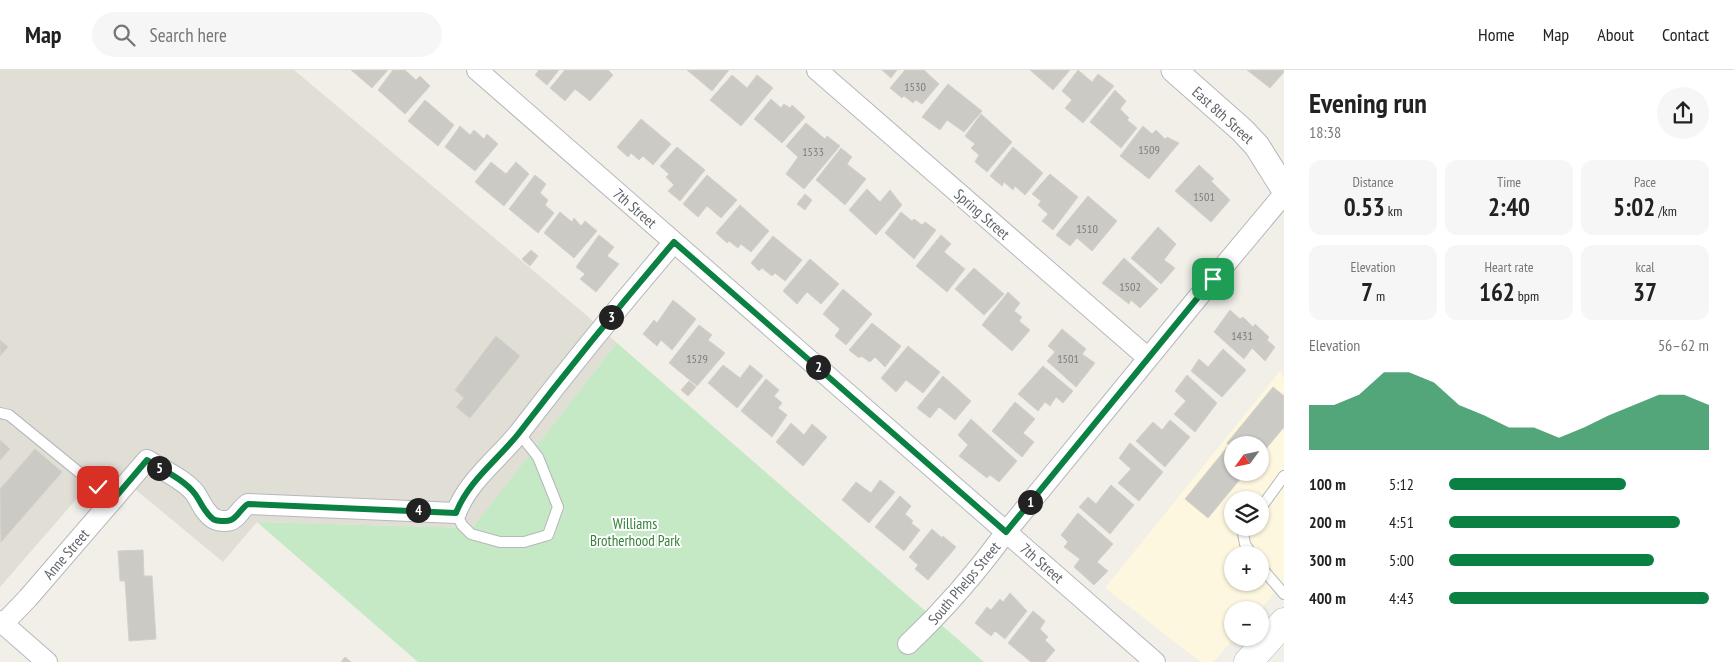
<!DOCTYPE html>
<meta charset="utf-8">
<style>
:root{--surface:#fff;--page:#f6f6f6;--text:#222;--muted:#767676;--line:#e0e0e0;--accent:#0b8043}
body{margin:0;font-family:"PT Sans Narrow",sans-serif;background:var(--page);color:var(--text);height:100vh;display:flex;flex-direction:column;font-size:19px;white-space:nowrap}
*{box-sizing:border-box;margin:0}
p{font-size:16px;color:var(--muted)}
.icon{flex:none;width:28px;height:28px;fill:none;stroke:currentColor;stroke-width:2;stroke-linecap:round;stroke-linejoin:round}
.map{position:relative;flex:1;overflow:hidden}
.details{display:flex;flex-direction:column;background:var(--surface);width:450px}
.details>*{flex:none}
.needle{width:32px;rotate:237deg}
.controls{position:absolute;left:1224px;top:366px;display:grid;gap:10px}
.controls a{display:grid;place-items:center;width:45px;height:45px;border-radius:50%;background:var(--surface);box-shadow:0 1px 4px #0004;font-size:25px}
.pin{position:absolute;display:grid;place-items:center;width:42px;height:42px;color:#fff;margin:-21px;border-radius:10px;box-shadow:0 2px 8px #0006}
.km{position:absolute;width:25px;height:25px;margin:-12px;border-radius:50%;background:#222;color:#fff;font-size:14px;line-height:25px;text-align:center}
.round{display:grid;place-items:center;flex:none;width:52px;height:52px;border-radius:26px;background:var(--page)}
.head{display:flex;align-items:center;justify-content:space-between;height:85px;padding:0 25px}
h1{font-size:28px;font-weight:700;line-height:38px}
.metrics{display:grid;grid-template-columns:repeat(3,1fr);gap:8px;height:85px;padding:5px 25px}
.metrics div{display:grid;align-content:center;border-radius:12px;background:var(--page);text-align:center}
.metrics b{font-size:25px;font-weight:700}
.metrics small{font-size:14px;font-weight:400}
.metrics p{font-size:14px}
.chart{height:140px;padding:10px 25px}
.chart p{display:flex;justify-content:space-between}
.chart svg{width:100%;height:90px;margin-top:5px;fill:var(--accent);opacity:.7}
ul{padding:0 25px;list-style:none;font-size:16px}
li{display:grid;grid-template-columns:80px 60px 1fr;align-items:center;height:38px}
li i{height:12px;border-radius:6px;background:var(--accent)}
header{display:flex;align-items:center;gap:30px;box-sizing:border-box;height:70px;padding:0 25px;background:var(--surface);border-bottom:1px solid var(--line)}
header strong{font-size:24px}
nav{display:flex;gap:28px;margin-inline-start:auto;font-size:18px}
.search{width:350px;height:45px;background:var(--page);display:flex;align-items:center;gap:12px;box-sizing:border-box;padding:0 18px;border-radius:28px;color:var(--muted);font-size:19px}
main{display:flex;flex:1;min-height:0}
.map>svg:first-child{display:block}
</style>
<header>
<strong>Map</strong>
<div class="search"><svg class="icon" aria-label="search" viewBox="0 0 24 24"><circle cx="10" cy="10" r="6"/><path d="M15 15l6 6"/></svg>Search here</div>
<nav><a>Home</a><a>Map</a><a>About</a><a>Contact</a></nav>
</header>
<main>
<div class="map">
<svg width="1284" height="592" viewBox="0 0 1284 592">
<rect width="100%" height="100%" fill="#f1efe8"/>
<path fill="#fef7e0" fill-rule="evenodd" d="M1280,301L1284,308V512L1260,540H1232V568H1235L1213,592H1201L1105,518ZM1232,375H1260V402H1232ZM1232,430H1260V458H1232ZM1232,485H1260V512H1232Z"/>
<path fill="#e1ded6" d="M0,0H294L585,244L617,273L472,458L257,452L223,492L106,395L0,517Z"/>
<path fill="#c5e8c5" d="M617,273L984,592H418L257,452L472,458Z"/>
<path fill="#cccac5" stroke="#d6d1c6" d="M351,0H388L372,18Z
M393,0H405L416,10L420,6L430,16L405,44L378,20Z
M539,0H559L547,15L535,5Z
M565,0H608L613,5L590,31L575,19L565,31L550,18Z
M687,0H729L712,21Z
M882,0H897L891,8Z
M905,0H924L939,14L922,34L916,30L913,33L904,26L902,28L890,18Z
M1030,0H1070L1053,20Z
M1078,0L1092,12L1098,4L1114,16L1083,53L1065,38L1072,30L1062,21Z
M1247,0H1284V2L1270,18Z
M732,5L747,18L757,5L773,18L741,56L710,30Z
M948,14L982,41L964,62L947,50L940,60L922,47Z
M1115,20L1126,31L1120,39L1129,48L1127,50L1137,58L1121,78L1090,52Z
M771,29L781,38L784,34L790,38L792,35L805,47L782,73L754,49Z
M425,30L454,55L438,76L408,51Z
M981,44L1012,72L987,102L975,92L979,85L971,78L975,74L965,66Z
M641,49L671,74L653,95L643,86L639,90L631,83L628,87L617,77Z
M806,53L825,69L827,66L840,76L804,119L786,104L798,87L786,76Z
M460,56L470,65L474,60L484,69L487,64L498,74L475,101L445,77Z
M1143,56L1152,64L1156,60L1165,69L1167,67L1179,73L1149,109L1120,86Z
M677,77L705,100L680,131L668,121L674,115L666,107L669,104L660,96Z
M1013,77L1043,103L1025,125L1015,116L1013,120L1004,112L1002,116L990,106Z
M841,78L852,87L847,94L866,109L845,135L816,110Z
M491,92L506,104L516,92L529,104L504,136L475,112Z
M1199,95L1214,109L1211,111L1230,130L1211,152L1175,121Z
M1050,104L1078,127L1053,160L1042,151L1048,144L1038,135L1041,131L1032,124Z
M535,105L546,114L540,123L548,130L545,135L554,143L538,163L509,139Z
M707,105L737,130L721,148L707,136L698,147L683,134Z
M867,119L880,132L890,120L902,135L876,165L849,140Z
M805,124L812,130L805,140L797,134Z
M1088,126L1117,151L1092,181L1077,168L1070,176L1056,165Z
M740,135L769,161L751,182L741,174L738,178L729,171L727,173L716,163Z
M560,142L572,152L574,148L581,156L585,151L597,161L574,188L544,163Z
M901,142L912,151L914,149L922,155L925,152L936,160L914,189L885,163Z
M1158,157L1176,174L1164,190L1175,198L1161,214L1131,188Z
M599,165L614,177L607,186L619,194L596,222L580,209L585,204L576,197Z
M941,165L951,174L944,182L965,199L947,222L916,196Z
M773,166L802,190L785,211L775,203L772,206L762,198L759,201L751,193Z
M531,180L538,186L530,196L522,189Z
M1124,188L1158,219L1140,238L1131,230L1129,234L1102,213Z
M810,189L839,214L821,234L807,222L797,234L783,221Z
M974,198L1004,224L984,245L955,219Z
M843,219L872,244L846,275L835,266L840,259L823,244Z
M1008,222L1020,233L1014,241L1022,247L1019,251L1030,260L1012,281L982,255Z
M673,230L696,249L672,280L661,270L657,276L643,264L654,250L657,253Z
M1230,240L1240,249L1243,247L1253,257L1255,254L1269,267L1267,270L1275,277L1265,291L1252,278L1244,289L1214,262Z
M872,253L901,276L885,297L875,287L870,292L861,286L859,288L849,280Z
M699,255L712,265L708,270L725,283L697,316L669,293Z
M1062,259L1086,279L1082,284L1095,293L1076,317L1047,291L1055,282L1048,276Z
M496,266L520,286L470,348L456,337L464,328L455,320Z
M0,270L8,277L0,286Z
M908,276L940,302L923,323L906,310L896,322L881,308Z
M1223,279L1246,300L1222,327L1191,301L1199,289L1208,297Z
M723,295L740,308L750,295L763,306L737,338L708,313Z
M1043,296L1073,321L1063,333L1056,327L1050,336L1045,332L1038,341L1018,324Z
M1187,305L1217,333L1195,362L1174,344L1186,331L1175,321Z
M943,306L971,331L955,350L939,337L930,348L917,338Z
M766,309L779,320L774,326L782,333L778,338L787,345L772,367L741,341Z
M689,311L696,317L688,326L681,320Z
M1273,317L1284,326V357L1260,386V375H1232V402H1246L1208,448L1185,429L1229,375L1227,373Z
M1015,332L1035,349L1023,363L1034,372L1022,387L992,361Z
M971,349L1017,391L999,412L990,405L987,408L959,386L968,375L958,365Z
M1170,350L1190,367L1165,397L1136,371L1153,352L1162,360Z
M791,353L804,365L812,354L827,367L803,396L776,372Z
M0,370L10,379L0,390Z
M1130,373L1163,402L1139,431L1118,413L1131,399L1119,388Z
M35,379L62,402L1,472L0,419Z
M880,410L895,422L869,453L842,430L856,412L871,423Z
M1111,415L1134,435L1110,464L1079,437L1088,427L1096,434Z
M900,426L911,436L905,444L913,451L911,453L920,460L904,481L875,457Z
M1078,443L1113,474L1097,492L1108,501L1094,515L1074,497L1080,489L1064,477L1068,472L1061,465Z
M932,459L942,468L943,466L956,477L928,510L915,499L918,495L909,487Z
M143,480L144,506H152L156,569L129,571L125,511H120L118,481Z
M1010,523L1027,541L1005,569L995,561L991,566L975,553L987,537L991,540L1000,529L1003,532Z
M1033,541L1045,551L1040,559L1048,567L1045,570L1055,580L1045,592H1031L1008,573Z
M345,587L351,592H341Z"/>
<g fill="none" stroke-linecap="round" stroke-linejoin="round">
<g stroke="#b5b8bc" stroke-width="12">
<path id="service" d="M0,343L9,345L113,430
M1260,439L1284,406
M456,443L462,455L471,464L500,472H524L548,465L558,437L538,387L519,363
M1247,458L1243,463L1245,474L1252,485
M1260,496L1284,524"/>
</g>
<g stroke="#b5b8bc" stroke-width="22">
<path id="minor" d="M477,0L1155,592
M817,0L1148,288
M0,551L47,592
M3,554L28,528L147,390C162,400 184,409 195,423C201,432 204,442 213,448C216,451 227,452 231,450C238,447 241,438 248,434L456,443C468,411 498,389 519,363C569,298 621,234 674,172
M908,574C944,540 977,502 1006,462L1213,209L1284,124"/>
</g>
<g stroke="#b5b8bc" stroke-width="27">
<path id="tertiary" d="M1174,0L1242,60L1257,76L1284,119"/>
</g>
<g stroke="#b6babf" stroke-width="29">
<path id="secondary" d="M1248,592L1284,552"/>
</g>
<use href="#service" stroke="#fff" stroke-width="10"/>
<use href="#minor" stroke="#fff" stroke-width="20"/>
<use href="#tertiary" stroke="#fff" stroke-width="25"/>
<use href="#secondary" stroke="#fff" stroke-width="28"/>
</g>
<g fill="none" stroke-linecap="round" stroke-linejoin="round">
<g stroke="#fff" stroke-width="10">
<path id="route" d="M98,417L113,430L147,390C162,400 184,409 195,424C201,432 204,442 213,449C216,451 227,452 231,450C238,447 241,438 248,434L456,443C468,411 498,390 519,363C569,298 621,234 674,172L1006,462L1213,209"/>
</g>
<use href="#route" stroke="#0b8043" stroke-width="6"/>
</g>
<g text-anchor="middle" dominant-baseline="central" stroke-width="4" stroke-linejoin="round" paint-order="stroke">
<g font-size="12" fill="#7a7d7f">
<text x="915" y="16">1530</text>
<text x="1149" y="79">1509</text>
<text x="813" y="81">1533</text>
<text x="1204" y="126">1501</text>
<text x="1087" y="158">1510</text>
<text x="1130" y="216">1502</text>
<text x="1242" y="265">1431</text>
<text x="697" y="288">1529</text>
<text x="1068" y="288">1501</text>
</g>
<g font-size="15" fill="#5f6368" stroke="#fff">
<text transform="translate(1223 45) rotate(42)">East 8th Street</text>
<text transform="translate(635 138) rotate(41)">7th Street</text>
<text transform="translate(982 144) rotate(41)">Spring Street</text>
<text transform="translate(66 484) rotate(-49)">Anne Street</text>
<text transform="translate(1042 493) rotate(41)">7th Street</text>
<text transform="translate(964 513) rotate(-50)">South Phelps Street</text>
</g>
<g font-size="15" fill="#348238" stroke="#fff">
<text x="635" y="453">Williams<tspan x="635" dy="17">Brotherhood Park</tspan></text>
</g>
</g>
</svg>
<div class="controls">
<a><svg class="needle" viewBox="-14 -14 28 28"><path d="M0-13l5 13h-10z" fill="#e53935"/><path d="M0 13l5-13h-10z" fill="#767676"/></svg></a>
<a><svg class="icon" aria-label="layers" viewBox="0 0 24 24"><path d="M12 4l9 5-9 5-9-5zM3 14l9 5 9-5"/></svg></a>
<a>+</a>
<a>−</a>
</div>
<div class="pin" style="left:1213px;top:209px;background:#1e9e55"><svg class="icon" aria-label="arrive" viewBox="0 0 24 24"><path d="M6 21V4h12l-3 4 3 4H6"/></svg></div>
<div class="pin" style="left:98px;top:417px;background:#d93025"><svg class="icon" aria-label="check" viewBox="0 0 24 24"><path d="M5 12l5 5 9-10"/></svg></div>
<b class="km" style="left:1030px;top:432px">1</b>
<b class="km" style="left:818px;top:297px">2</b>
<b class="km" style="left:611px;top:247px">3</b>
<b class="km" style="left:418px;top:440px">4</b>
<b class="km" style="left:159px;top:398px">5</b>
</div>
<section class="details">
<div class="head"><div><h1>Evening run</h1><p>18:38</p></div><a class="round"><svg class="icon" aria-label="share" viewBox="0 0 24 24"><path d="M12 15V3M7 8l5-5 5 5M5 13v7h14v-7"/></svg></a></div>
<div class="metrics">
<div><p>Distance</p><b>0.53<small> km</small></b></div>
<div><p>Time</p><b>2:40</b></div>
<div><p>Pace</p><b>5:02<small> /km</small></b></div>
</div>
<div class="metrics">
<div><p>Elevation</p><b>7<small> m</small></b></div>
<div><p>Heart rate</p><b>162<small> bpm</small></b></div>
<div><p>kcal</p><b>37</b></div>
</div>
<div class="chart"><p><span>Elevation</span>56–62 m</p>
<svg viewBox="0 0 160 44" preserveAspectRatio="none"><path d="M0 44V22L10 22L20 17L30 6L40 6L50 11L60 22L70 27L80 33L90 33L100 38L110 33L120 27L130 22L140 17L150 17L160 22V44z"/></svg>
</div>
<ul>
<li><b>100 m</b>5:12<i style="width:68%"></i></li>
<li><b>200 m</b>4:51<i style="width:89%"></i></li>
<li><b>300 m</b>5:00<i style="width:79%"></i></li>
<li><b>400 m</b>4:43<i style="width:100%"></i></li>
</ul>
</section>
</main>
